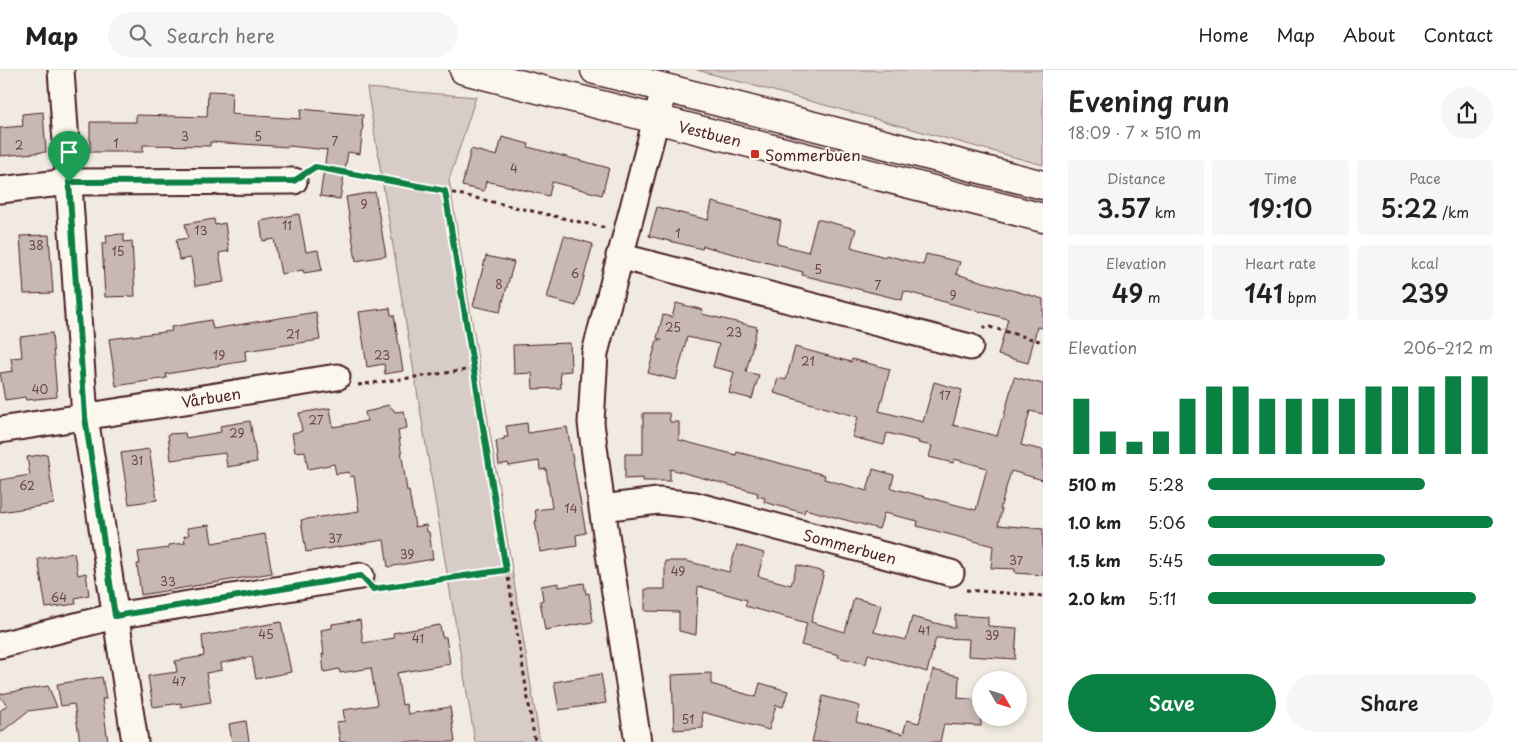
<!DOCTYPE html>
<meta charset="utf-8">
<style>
:root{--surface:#fff;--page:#f6f6f6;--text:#222;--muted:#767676;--line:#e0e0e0;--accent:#0b8043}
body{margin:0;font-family:"Playpen Sans",sans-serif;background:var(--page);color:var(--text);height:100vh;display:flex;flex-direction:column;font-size:19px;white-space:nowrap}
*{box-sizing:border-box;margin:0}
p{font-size:16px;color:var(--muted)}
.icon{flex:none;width:28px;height:28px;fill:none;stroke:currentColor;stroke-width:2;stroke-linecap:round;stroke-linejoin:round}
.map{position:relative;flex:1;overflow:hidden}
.details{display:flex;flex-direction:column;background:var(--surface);width:475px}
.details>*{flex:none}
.needle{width:32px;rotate:129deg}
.fabs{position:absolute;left:972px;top:601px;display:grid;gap:10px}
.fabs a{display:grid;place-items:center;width:55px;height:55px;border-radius:50%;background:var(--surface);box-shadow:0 2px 8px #0003;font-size:25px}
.pin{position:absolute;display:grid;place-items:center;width:42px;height:42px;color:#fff;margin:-51px -21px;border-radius:50% 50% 50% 0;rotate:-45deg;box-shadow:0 0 5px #0007}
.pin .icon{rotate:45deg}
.round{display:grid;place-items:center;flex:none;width:52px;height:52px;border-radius:26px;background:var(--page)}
.summary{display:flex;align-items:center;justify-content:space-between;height:85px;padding:0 25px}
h1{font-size:28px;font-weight:600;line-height:38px}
.stats{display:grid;grid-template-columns:repeat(3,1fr);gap:8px;height:85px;padding:5px 25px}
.stats div{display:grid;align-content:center;border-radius:5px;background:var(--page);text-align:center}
.stats b{font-size:25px;font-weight:600}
.stats small{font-size:14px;font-weight:400}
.stats p{font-size:14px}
.chart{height:140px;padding:10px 25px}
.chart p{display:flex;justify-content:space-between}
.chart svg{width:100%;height:90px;margin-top:5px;stroke:var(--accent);stroke-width:6}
.button{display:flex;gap:10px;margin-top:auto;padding:10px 25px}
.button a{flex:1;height:58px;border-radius:30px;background:var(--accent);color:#fff;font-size:20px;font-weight:600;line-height:58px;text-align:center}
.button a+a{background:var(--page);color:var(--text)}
ul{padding:0 25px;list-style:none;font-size:16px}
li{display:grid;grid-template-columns:80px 60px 1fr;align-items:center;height:38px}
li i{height:12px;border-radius:6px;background:var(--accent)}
header{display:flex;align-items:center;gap:30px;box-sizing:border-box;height:70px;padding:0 25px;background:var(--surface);border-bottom:1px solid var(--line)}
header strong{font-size:24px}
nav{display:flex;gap:28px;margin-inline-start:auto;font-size:18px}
.search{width:350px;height:45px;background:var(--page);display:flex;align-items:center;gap:12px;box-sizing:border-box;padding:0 18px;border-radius:28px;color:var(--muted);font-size:19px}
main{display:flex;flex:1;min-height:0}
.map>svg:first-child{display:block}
</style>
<header>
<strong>Map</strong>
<div class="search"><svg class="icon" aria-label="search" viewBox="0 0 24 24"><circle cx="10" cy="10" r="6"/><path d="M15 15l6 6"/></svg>Search here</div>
<nav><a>Home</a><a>Map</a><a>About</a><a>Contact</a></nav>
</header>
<main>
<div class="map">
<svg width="1043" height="672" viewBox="0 0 1043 672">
<rect width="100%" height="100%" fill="#f0eae0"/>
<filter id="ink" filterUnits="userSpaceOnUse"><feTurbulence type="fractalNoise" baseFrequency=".02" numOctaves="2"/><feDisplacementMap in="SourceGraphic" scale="10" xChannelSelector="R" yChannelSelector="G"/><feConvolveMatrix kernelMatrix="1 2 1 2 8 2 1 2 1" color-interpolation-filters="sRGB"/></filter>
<g filter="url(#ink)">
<path fill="#d8ccc6" stroke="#917678" d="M697,0H1043V95Z
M367,18L476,27L449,110L540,672H475Z"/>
<path fill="#c8b8b3" stroke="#4a1f2b" d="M208,21L232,22L231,44L300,49L301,39L363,45L362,55H363L360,84L348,82L340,129L320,126L327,80L289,76V77L210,72V76L143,75V82H90V52H136V45L207,47Z
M43,42L46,82L0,86V58L23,56L22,44Z
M502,67L529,74L528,77L609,98L602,125L552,112L549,126L486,111L484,121L462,116L471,79L497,86Z
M375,122L386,186L356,191L346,127Z
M712,132L781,151L777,174L808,182L817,149L856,159L851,177L885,187L886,185L923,195L926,184L960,192L956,204L1043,229V258L1037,257L1028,293L998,285L1008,249L904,221L902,230L802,205L803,202L703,176L702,179L649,166L657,137L708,150Z
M299,144L306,182L318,180L322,200L304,203L303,200L281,204L274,169L263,171L260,151Z
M214,149L215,155L225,153L229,181L219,183L224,212L195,216L191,188L179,190L176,170L188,168L185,154Z
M124,164V172L132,171L135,226L105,227L102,173H107L106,165Z
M49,165L53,223L24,224L20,166Z
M564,166L593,174L576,236L547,228Z
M486,186L514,192L500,242L473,236Z
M676,233L703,240L702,244L757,257L746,302L759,305L752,329L729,323L734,302L713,297L719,274L687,267L676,310L648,303L657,270H662L657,268L663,245L672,247Z
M390,238L391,245H394L403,301L385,304L384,294L367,297L359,242Z
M316,242L320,270L245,281L246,291L166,304L167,308L116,316L109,269L172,261L171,257L211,250L213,259Z
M52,263L57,327L26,330L25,327L5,330L0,303L13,301L11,288L22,287L20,267Z
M570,273L571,301L560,302L561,318L533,319L532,303L514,304L513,275Z
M795,277L851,292L852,289L890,299L879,341L923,352L934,312L962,320L953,355L997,366L1002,349L1003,350L1014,307L1043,314V344L1030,341L1021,375L1043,380V410L1011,401L1000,439H1002L998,455L1043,459V505L1015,503V499L991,498L993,476L917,456L918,451L884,443L879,459L805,439L804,443L764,432L765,428L757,426L758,423L670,399V411H643V408L625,409V384H643V343H669L670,352H679V370L736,385L737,382L825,405L824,409L867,421L873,399L894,405L891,418L976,440L987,398L954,389L953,393L929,387L932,376L918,373L919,371L887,363L884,375L852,367L858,347L774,323L778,308L786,310Z
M388,335L394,340L395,342L404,341L407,358L398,360L407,421H409L415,457L426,455L427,462H429L433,489L388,497L384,470L306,482L301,450L359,441L354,406L350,407L349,402L336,404L334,394L308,399L305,381L295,382L292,363L302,361L299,343L330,338L333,357L367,351L365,342L379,339L381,337Z
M250,351L257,392L227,397L225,383L171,390L168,364L185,363L186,368L221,362L220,356Z
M527,353L528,363L567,357L586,463L576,465L577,476L540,482L535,451H537L535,440L552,438L546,399L540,400L539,391L509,396L508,393L499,395L496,371L504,369V367H508L506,356Z
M149,379L157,430L129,434L121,383Z
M47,384L54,434L0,442V410L30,405L27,387Z
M209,455L212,473L265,464L272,503L141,525L137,494H140L138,482L169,478V475L185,473L184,466L189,465L187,458Z
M737,475L764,483L758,506L791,515L797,495L824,502L811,552L845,562L854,528L881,535L874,562L906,570L912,547L955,558V545L988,547V556L1017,558L1015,589L968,586L969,569L936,568L927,602L868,584L866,594L838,587L839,585L801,575L807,553L745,536L747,530L698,516L696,565L679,561V542L645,541V519H665V491H686L729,502Z
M74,483L78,505L86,503L89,525L75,528L76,534L46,538L38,489Z
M559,513V517L584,513L586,524L589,523L593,552L545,560L540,531L543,530L541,516Z
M360,550L363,573L394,568L393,563L440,555L442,567H446L450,594L397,603L402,635L406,634L408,644L450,637L455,672H340L337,652L345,651L343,640L377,635L371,598L340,603L339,599L324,602L322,584H324L321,560L332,558V554Z
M281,552L291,602L256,609L252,587L221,593L222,600L206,603L211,632L181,637V633L153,637L148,606L177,602L175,591L204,586L202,566Z
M933,600L959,606L958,628L981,630V656L944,654L940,672H812L823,626L860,636L856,652L903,664L907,650L919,653Z
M711,603V614L756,627L760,613L788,621L783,637L776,635L769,660L702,642L703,658L674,660L672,605Z
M601,604L606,633L559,640L554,612Z
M102,607L106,629H102L108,672H80L74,634L61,636L57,614Z
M48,616L57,637L28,641L0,663V641L7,635L0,627V624Z
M246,651L249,672H232L229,654Z"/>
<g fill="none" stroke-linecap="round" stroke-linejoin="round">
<g stroke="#4a1f2b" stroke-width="29">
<path id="minor" d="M61,0L85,347L135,672
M0,120L69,112L294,111
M619,186L970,277
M0,360L337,307
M602,438L658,431L695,435L951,503
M0,575L115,546L361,506
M638,672L602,438L591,353L595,283L664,19"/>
</g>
<g stroke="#4a1f2b" stroke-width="31">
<path id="tertiary" d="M464,0L1043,148
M595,0L1043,115"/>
</g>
<path stroke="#4a1f2b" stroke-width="3" stroke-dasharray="4 4" stroke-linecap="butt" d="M311,99L315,97L445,121L606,158
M445,121L535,672
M983,259L986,256L1043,272
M358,315L474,299
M380,518L506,500
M966,520L1043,526"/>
<use href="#minor" stroke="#fbf7ec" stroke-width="25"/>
<use href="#tertiary" stroke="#fbf7ec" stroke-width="28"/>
</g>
</g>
<g fill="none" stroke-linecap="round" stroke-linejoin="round" filter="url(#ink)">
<g stroke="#fff" stroke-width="10">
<path id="route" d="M315,97L445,121L506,500L373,519L361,506L115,546L85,347L69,112L294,111Z"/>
</g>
<use href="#route" stroke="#0b8043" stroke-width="6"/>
</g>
<rect fill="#c8321e" stroke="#fbf7ec" stroke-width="2" x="750" y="79" width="10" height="10" rx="2.5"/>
<g text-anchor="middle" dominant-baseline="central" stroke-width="4" stroke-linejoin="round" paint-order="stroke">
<g font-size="12" fill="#6a454d">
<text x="185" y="66">3</text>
<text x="258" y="66">5</text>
<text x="335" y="71">7</text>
<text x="116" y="73">1</text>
<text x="19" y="75">2</text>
<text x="514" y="98">4</text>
<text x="364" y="134">9</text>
<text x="287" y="155">11</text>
<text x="201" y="160">13</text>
<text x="678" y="163">1</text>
<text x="36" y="175">38</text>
<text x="118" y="181">15</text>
<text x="818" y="199">5</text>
<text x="575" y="203">6</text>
<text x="499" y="214">8</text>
<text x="878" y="215">7</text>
<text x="953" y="225">9</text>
<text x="673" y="257">25</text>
<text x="734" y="262">23</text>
<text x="293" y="264">21</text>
<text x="219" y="285">19</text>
<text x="382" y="285">23</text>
<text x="808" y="291">21</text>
<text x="40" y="319">40</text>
<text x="945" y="325">17</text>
<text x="316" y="350">27</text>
<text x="237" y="363">29</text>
<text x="137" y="390">31</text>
<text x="27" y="415">62</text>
<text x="571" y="438">14</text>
<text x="335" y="468">37</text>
<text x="407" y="484">39</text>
<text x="1016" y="490">37</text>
<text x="678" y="501">49</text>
<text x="168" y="511">33</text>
<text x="59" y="527">64</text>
<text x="924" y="560">41</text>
<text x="266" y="564">45</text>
<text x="992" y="565">39</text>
<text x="418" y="568">41</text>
<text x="179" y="611">47</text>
<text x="688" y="649">51</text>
</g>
<g font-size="15" fill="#4a1f2b" stroke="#fbf7ec">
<text transform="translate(710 63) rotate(14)">Vestbuen</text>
<text transform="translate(211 327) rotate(-9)">Vårbuen</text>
<text transform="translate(850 476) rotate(15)">Sommerbuen</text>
</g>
<g font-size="15" fill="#4a1f2b" stroke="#fbf7ec" text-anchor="start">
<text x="765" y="84">Sommerbuen</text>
</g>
</g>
</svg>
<div class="fabs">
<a><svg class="needle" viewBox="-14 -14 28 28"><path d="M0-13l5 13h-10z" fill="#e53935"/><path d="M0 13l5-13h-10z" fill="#767676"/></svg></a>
</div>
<div class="pin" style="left:69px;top:112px;background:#1e9e55"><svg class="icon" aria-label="arrive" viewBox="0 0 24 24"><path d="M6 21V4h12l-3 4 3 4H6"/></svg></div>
</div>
<section class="details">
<div class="summary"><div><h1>Evening run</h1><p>18:09 · 7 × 510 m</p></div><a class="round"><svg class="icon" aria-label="share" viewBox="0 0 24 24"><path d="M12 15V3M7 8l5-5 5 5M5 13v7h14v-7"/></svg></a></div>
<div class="stats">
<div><p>Distance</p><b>3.57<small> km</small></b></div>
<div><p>Time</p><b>19:10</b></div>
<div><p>Pace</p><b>5:22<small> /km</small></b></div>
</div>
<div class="stats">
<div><p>Elevation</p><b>49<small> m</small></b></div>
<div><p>Heart rate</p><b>141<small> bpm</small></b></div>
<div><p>kcal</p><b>239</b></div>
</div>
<div class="chart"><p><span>Elevation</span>206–212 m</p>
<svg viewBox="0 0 160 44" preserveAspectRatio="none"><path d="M5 44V17M15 44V33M25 44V38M35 44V33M45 44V17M55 44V11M65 44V11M75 44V17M85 44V17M95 44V17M105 44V17M115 44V11M125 44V11M135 44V11M145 44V6M155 44V6"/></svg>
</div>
<ul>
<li><b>510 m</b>5:28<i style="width:76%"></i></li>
<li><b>1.0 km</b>5:06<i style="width:100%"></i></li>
<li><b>1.5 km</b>5:45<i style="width:62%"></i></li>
<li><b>2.0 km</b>5:11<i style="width:94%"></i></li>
</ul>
<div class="button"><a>Save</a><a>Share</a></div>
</section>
</main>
